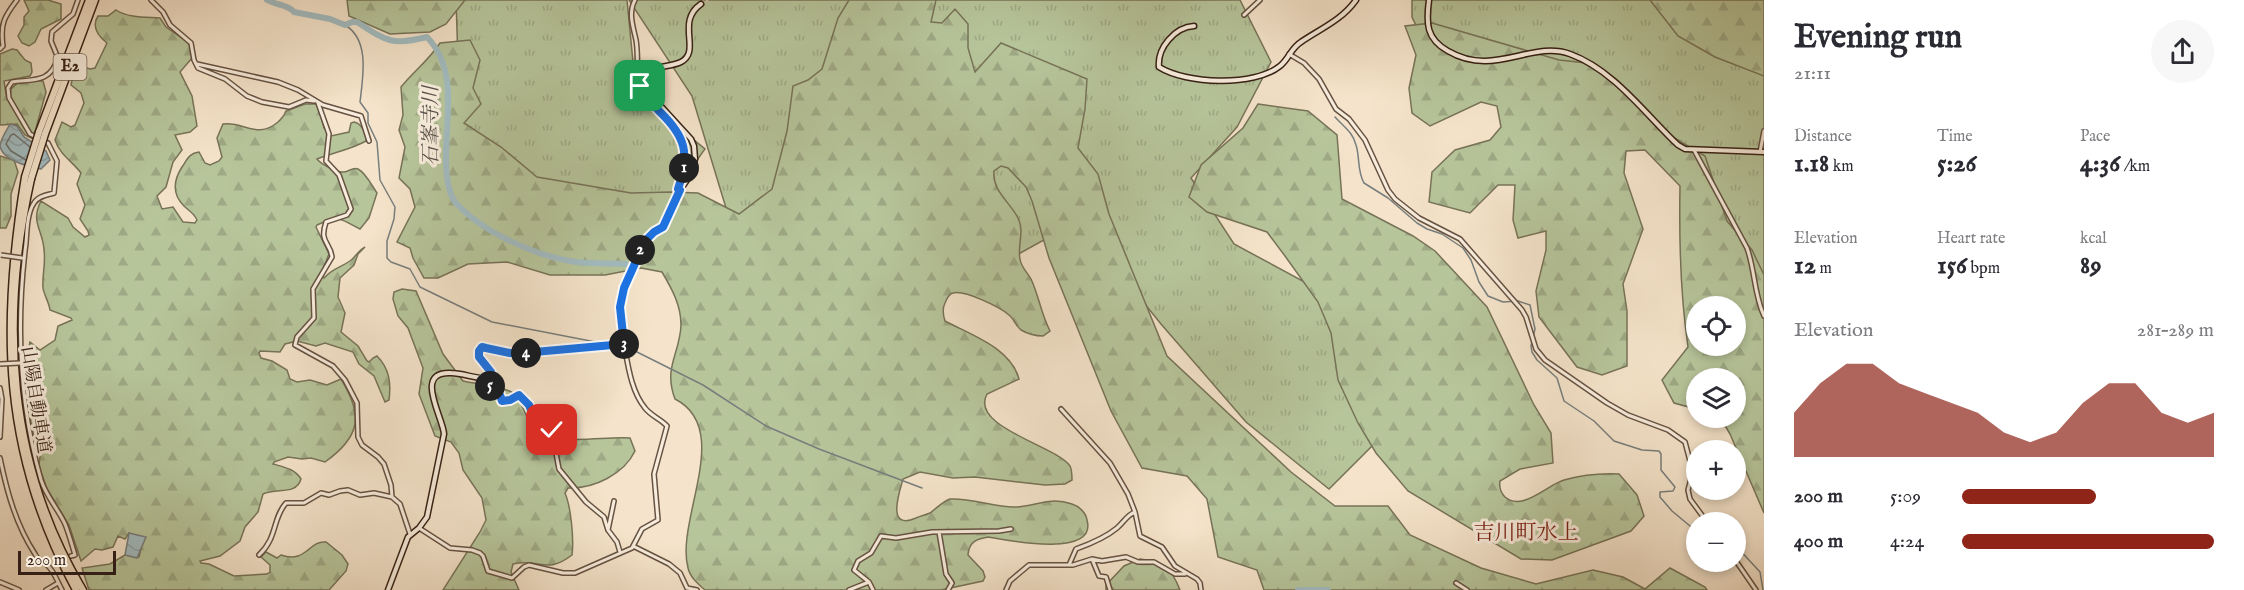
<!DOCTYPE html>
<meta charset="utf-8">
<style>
:root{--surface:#fff;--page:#f7f7f7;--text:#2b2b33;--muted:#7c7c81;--accent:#8f2418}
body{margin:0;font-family:"IM FELL English","Noto Serif JP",serif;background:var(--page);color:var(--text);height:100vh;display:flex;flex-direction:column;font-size:22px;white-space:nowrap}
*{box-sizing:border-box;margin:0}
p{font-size:20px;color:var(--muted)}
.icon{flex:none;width:33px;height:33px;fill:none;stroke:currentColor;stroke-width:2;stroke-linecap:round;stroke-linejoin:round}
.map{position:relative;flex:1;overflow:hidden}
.side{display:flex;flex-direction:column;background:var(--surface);width:480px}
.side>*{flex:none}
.controls{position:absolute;left:1686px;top:296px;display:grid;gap:12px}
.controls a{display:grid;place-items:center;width:60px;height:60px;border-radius:50%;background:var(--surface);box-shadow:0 3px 9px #0003;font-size:30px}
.scale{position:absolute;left:18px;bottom:15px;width:98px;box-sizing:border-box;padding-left:6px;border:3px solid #372116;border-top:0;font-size:16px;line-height:21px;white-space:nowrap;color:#372116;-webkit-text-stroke:4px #f8eddd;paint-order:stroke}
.pin{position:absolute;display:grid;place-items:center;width:51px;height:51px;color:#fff;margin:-26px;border-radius:12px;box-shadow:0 3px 9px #0006}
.km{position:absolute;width:30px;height:30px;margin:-15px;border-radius:50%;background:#222;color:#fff;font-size:16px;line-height:30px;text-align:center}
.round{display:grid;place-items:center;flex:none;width:63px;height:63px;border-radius:32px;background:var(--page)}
.overview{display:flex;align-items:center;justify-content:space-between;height:102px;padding:0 30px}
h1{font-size:33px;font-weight:700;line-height:45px}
.figures{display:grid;grid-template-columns:repeat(3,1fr);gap:9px;height:102px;padding:6px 30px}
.figures div{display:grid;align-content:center}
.figures b{font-size:26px;font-weight:700}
.figures small{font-size:16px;font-weight:400}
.figures p{font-size:16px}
.chart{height:168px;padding:12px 30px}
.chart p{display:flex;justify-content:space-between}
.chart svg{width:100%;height:108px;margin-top:6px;fill:var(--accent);opacity:.7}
ul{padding:0 30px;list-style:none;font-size:20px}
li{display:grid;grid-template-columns:96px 72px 1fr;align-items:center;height:45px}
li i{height:15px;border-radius:8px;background:var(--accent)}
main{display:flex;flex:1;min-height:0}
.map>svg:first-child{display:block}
</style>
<main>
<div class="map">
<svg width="1764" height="590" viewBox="0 0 1764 590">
<defs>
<pattern id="grass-tufts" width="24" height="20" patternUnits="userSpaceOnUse" patternTransform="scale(1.5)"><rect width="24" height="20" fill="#b7c59b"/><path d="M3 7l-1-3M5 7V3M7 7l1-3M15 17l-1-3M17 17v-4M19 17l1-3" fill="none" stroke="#9ea985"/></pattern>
<pattern id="forest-firs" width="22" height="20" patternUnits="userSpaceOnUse" patternTransform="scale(1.5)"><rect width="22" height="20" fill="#b7c59b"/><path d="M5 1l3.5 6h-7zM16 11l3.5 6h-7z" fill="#9ea985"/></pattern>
<pattern id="water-waves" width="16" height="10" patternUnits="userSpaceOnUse" patternTransform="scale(1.5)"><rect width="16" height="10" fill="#a2bcc1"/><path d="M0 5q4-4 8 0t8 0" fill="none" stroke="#8ca1a5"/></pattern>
</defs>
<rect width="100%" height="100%" fill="#f5e4cb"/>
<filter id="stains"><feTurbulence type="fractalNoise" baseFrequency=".00333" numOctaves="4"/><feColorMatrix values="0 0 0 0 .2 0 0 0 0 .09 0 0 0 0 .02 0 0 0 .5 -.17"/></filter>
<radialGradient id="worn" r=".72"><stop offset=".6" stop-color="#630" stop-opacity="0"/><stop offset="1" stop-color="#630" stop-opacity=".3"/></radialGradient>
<path fill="url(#grass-tufts)" stroke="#777358" stroke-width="1.5" d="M456,0H627L636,93L705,149L663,208L522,181L460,122Z
M629,0H1240L1271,62L1237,127L1191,178L1234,244L1325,293L1390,428L1329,489L1246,422L1161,324L1078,221L997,266L730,221L692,96Z
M1412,0H1744L1764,25V334L1690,163L1441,77L1412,17Z"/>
<path fill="url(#forest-firs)" stroke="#777358" stroke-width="1.5" fill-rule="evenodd" d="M24,0H48L61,4V19L41,29L35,42L29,46L22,43L18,36L24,25V17L29,11Z
M347,0H465L446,24L430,32L390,34L349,16Z
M849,0H936L931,22L942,23L955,9L968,24V48L975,72L1001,43L1087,79L1085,109L1078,148L1098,174L1109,214L1167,356L1291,472L1335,506H1388L1410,535L1481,568L1536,584L1593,570L1623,577L1645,589L1670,568L1705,587L1707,590H1264L1257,570L1218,557L1207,499L1187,476L1142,468L1111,411L1049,258L1032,201L1026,187L1008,168L1001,166L994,171C992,191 1010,202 1018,218C1025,232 1017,245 1020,259C1021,267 1027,272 1031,279C1039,296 1041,314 1050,331L1043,336C1035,336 1028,334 1021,330C1016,326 1014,319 1009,315C1000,307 965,290 953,293C948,294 947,299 945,303C942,309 943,315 945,321C971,335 1011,348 1019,379L987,394C969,427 1057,446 1070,466C1072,470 1072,475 1072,480L1065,484L1045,485L975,477L953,478L920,472L903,479C899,493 886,531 916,518C920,516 926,515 930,513C937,508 942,502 950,499C972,498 993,507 1014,507C1035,507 1048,496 1072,504C1079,506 1086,513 1087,520C1098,559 1005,540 988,537C976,539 969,542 968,555L983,571L985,577L983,581L941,590H705C698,584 690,577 688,568C675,520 734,429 675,399C663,367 680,354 681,325C681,305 672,289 662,272L641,268L605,275H550L507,262L468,264L438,278H424L413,258L410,248L397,242L415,207L410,189L399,178L405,147L399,130L403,115L401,87C414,71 429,60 440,43L470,40L480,60L473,88L481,104L464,123L501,147L537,177L631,193L670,192L698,193L739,214L772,189L787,131L793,86L808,80L822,69L838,18Z
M1650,0H1764V76L1715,57L1678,36Z
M116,10C128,18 146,17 160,18L166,27L189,43L192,58L180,72L192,96L197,126L190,132L175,135L182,150L173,162L166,187L157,196L162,209L173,207L183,222L195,223L197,220C194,213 189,211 184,206C172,194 173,181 182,167C187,160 189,153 199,152L205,163L210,165L219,161L222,157L217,138L223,124C244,121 257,140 278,122C282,118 284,117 286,111L305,104H318L324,128L331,136L349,132L351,123L354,122C361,123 367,134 366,141C350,150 334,152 317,159C321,164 337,173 344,172C349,172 352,167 358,169C366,173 372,186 377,193L369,218L360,229C337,218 341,214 317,225L316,227L329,254L321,274L324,278C333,268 340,268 350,261C356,257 357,251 365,247L358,254L354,265L340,278L338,297L345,313L341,332L358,346L367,361L369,362L373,358L377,356C390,369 391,384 389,400L385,402L374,376L359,364L353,352L325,343L316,346L297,341L285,344L280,352L260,351L259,353L261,358L272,361L287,370L290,379L297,382L310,380L327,385L341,379C364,416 360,437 325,462L311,458L302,459L288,457L274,462L273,464C284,467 295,469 301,479C296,496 276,487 263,494L258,512L245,527L240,541L220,556L200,561L201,563L209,564L234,576L267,574L270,572V565L261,557L266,552L277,558L281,555C306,564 309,540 326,542L342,555L348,564L346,571L329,590H89L82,568L110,564L125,555L139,557L143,540L129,533L125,539L118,536L113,547L102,550L95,549L81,561L69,525L47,489L39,466L40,456L37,452L27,404L30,395L26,393L24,370V354L28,352L30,342L40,350L55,340L58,326L72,320L71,318L50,310C49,302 44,295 43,288C42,275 46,263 44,250C43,230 30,222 41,201L68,218L73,227L85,237L89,235L88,231L80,219L85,205L77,184L81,173C72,161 60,155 55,140L62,122L71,127L75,125L84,103L81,93L71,85L74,70L81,66L90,69L95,68L107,43C98,36 91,27 98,16H108Z
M1432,23L1559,60L1587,63L1621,87L1666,133L1705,156L1727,221L1752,250L1764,275V513L1730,434L1720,417H1736V378H1696V409L1674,403L1662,380L1688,347C1680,293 1679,240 1680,186L1645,150L1626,151L1624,173L1643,229L1623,284L1627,311V366L1602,375L1577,367L1539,317L1536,291L1546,250V231L1518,238L1513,220L1515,185H1498L1470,213L1429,202L1432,172L1455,150L1490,140L1501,127L1497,106L1481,102L1430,126L1412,113L1409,88L1416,55L1405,26ZM1696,306H1736V345H1696Z
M12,49L17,50L25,60L31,63L32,72L30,76L4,81L6,94L10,96L11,89L21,80L43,81L46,92L33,139L25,135L17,124L0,125V54Z
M1258,104L1308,111L1337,135L1342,199L1413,236L1435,251L1487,307L1534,405L1551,433L1553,463L1520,469L1500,481C1499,487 1500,492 1505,497C1522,512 1547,485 1564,480C1582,475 1601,473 1619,474L1637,495L1644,516L1631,531L1552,560L1521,559L1408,491L1376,453L1358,423L1338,380L1331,333L1318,302L1285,256L1267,232L1207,212L1189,197L1201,165L1243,128Z
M0,156L14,160L18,172L11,194V216L6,228H0Z
M402,289L416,291L443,354L463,381C475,384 504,386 513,393C524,402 526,424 538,431C560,446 604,436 630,438L635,451C624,474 594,489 568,488L565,493C571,507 574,539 572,555C546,575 540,558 513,564L511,572L519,590H443L480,532L486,520L482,498L463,470L459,453L451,442L435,436L419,394L423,368L408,328L398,316L393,299L394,292Z
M1140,559C1164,562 1171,567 1180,590H1106V585L1124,566Z"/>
<path fill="url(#water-waves)" stroke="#777e7d" stroke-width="1.5" d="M10,124L17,126L24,137L46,151L50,160L41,169C29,167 2,160 0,146C0,140 7,130 10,124Z
M129,533L146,537L137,558L125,555Z"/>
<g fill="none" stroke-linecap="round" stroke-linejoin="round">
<path stroke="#6c6e6c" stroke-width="1.5" d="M26,160L11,151L6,144L11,135L14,134L30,147"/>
<path stroke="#777e7d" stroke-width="1.5" d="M345,25C370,40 363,76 360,102L368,113V123L377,142L380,180L395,207L394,219L387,241V258L391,262L410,269L420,287L492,322L606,344
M1335,117C1343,126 1353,132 1356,145C1360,157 1357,171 1364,183L1388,198L1417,223L1427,229L1442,234L1463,248L1471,260L1479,282L1488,296L1503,302L1518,301L1530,305L1535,329L1531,346L1532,352L1537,360L1557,378L1564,401L1594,421L1614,441L1642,450L1659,451L1661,454V470L1675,487L1673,491L1660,492V497L1672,511L1696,531
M620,346L629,348L703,385L766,426L819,449L922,488
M1736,546L1760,572L1763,590"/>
<path stroke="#a2bcc1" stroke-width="6" d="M267,0C276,5 289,5 294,12L330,19L345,25L352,22H357C386,41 392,46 427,37C463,75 441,130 447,177C448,184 451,197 455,202C483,233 536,256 576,262C592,264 610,263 626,264
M1298,590H1328"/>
<path stroke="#cfbda7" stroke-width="3" stroke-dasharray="3 1.5" stroke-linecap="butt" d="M52,565L62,561"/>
<path stroke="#cfbda7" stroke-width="4" stroke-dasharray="4 2" stroke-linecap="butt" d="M701,4L708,0"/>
<g stroke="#665243" stroke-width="6">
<path id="street" d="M151,0L163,12L170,25L191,43L194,60L198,68L225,79L247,96L262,102L289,107L306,100L314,101
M635,0C628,13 633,26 636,40C639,56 635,74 642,90C645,99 652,104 659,110C686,135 690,154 678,189L680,190
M1244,15L1260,0
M0,49L3,46C0,24 4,17 17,0
M1289,54L1304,63L1319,79L1336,109L1349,119L1365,140L1388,190L1395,199L1419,218L1460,239L1522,310L1526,317L1536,349L1545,360L1607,403L1628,415L1668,430L1685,442L1690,461L1691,479L1688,490L1690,499L1707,522
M197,64L278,82L298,90L323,105L361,116L369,141
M318,103L329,134L326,161L339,175L351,209L347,215L326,222C319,243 330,241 332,257L313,289L314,318L297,337L295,345L333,366L345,380L357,403L358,437L362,445L378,457L384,464L391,485L392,497
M36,137L30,134L9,98L8,88L12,82C35,79 50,83 58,58L51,41L52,32L73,14L78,0
M42,140L48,143L57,161L54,193C47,195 38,196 34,203C27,213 27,231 26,243C16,322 19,403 41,480C46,496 58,509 65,524C69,534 72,545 75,555L71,556
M1694,150L1747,248C1755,270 1754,294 1764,316
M1760,152L1764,131
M484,379L500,395L503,401L510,400L519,395L529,405L538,425L551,427L559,469L586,502L604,517L608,530
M0,388L2,399L0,437
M1061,409L1110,463L1128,494L1135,512L1140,536L1162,547L1175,566L1197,579L1200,583L1201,590
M0,458C7,492 16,525 35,554C38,560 43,562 48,566C54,571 58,583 62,590
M614,501L608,530L617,542L620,552
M419,528L450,548L472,550L480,553L483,556L488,571L512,578L524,567L529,565L563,573H575L632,548L642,529L658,520L654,474L667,426C661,419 651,416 645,408C631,391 628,365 624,344
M939,532L946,574L952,583L948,590
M633,546L669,564L680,573L687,588L697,590
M259,555C278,537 272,519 286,503H304L321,493L329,495L340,491L348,490L360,495L374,493L392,497L400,504L410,534
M1092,559L1099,576L1106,577L1110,590
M1736,561L1756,590
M1069,565L1076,549C1090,544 1105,538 1117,528C1124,522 1127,515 1135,512
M0,582L19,590
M1456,583L1467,590
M46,590L58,583
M849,590L869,582
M873,590L869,582L854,570L858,561L871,553L881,536L896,538L932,532L999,531L1011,529
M1006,590L1010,581L1029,565H1073L1092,559L1102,561L1126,557L1138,562H1154L1175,574H1185"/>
</g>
<g stroke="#372116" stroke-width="7">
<path id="secondary" d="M1429,0C1426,23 1426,39 1448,51C1494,78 1531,40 1570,54C1614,70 1645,114 1678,145L1685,149L1764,152
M1194,26C1175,27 1157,48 1159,67C1186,84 1254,87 1280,66C1289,59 1291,48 1301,42C1320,29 1342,20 1356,0
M388,590L408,537L419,528L427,517L444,434C443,417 413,371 451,373C464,373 478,380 489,378L490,369L478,353L482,347L510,353H523L624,344L620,307L624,288L645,241L654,232L663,227L680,190L691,174L695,159L694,146L691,139L648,92L647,79L653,69C662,66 673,66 681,62C702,51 675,22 701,4"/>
</g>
<g stroke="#372116" stroke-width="9">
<path id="highway" d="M39,132L89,0
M45,134L95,0
M25,177C0,326 2,455 76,590
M31,179C0,319 7,464 83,590"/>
</g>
<use href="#street" stroke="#f8eddd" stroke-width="3"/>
<use href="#secondary" stroke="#f8eddd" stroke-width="4"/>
<use href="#highway" stroke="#f5e4cb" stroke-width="6"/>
<g stroke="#665243" stroke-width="6" stroke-linecap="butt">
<path id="street-bridge" d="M1,255L22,258
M0,364L20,363"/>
</g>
<g stroke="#372116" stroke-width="9" stroke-linecap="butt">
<path id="highway-bridge" d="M25,177L39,132
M31,179L45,134"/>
</g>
<use href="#street-bridge" stroke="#f8eddd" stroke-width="3"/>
<use href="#highway-bridge" stroke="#f5e4cb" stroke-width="6"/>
</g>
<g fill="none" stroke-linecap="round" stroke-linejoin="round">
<g stroke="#fff" stroke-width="12">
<path id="route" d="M552,430L549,426L538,425L529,405L519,395L510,400L502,401L500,395L484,379L489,378L491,372L479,357V351L482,347L486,348L510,353H523L624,344L620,307L624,288L645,241L654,232L663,227L680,190L678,189C690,154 686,137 660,112C652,103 644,98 640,86"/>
</g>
<use href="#route" stroke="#1a73e8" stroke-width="8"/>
</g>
<g text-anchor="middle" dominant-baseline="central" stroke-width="6" stroke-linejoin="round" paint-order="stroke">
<rect fill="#f8eddd" stroke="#715e52" stroke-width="1.5" x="53.5" y="54" width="33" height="26" rx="4.5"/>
<g font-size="16" font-weight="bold" fill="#372116">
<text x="70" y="67">E2</text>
</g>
<g font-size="18" fill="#372116" stroke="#f8eddd">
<text transform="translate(35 400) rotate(81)">山陽自動車道</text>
</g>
<g font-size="20" font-style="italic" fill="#575049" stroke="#f8eddd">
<text transform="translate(431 126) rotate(-90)">石峯寺川</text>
</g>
<g font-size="21" fill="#7a1f14" stroke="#f8eddd">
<text x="1526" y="533">吉川町水上</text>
</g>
</g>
<rect width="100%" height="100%" filter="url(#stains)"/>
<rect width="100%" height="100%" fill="url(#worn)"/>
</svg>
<div class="controls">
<a><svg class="icon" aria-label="locate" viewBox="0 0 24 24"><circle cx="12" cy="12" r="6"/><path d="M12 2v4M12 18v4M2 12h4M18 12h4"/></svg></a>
<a><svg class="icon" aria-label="layers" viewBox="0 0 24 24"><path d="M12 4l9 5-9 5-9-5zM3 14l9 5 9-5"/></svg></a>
<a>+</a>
<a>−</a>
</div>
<div class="scale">200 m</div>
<div class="pin" style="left:640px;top:86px;background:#1e9e55"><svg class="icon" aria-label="arrive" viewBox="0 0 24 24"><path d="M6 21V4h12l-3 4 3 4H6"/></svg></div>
<div class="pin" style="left:552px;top:430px;background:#d93025"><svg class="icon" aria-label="check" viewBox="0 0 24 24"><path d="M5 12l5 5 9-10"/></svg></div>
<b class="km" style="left:684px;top:168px">1</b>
<b class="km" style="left:640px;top:250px">2</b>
<b class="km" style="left:624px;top:344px">3</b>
<b class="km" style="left:526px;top:353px">4</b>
<b class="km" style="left:490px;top:386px">5</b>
</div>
<section class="side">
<div class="overview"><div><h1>Evening run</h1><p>21:11</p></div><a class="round"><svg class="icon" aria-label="share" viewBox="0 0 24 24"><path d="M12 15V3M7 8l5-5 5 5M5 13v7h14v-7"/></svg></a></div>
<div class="figures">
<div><p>Distance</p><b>1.18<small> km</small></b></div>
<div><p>Time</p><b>5:26</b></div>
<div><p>Pace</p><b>4:36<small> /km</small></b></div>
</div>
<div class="figures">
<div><p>Elevation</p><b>12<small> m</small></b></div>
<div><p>Heart rate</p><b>156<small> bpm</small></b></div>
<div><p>kcal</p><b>89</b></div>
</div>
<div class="chart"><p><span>Elevation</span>281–289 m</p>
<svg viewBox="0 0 160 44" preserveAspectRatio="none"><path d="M0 44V26L10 14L20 6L30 6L40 14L50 18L60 22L70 26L80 34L90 38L100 34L110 22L120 14L130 14L140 26L150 30L160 26V44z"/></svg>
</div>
<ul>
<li><b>200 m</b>5:09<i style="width:53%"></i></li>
<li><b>400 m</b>4:24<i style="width:100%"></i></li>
</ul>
</section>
</main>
